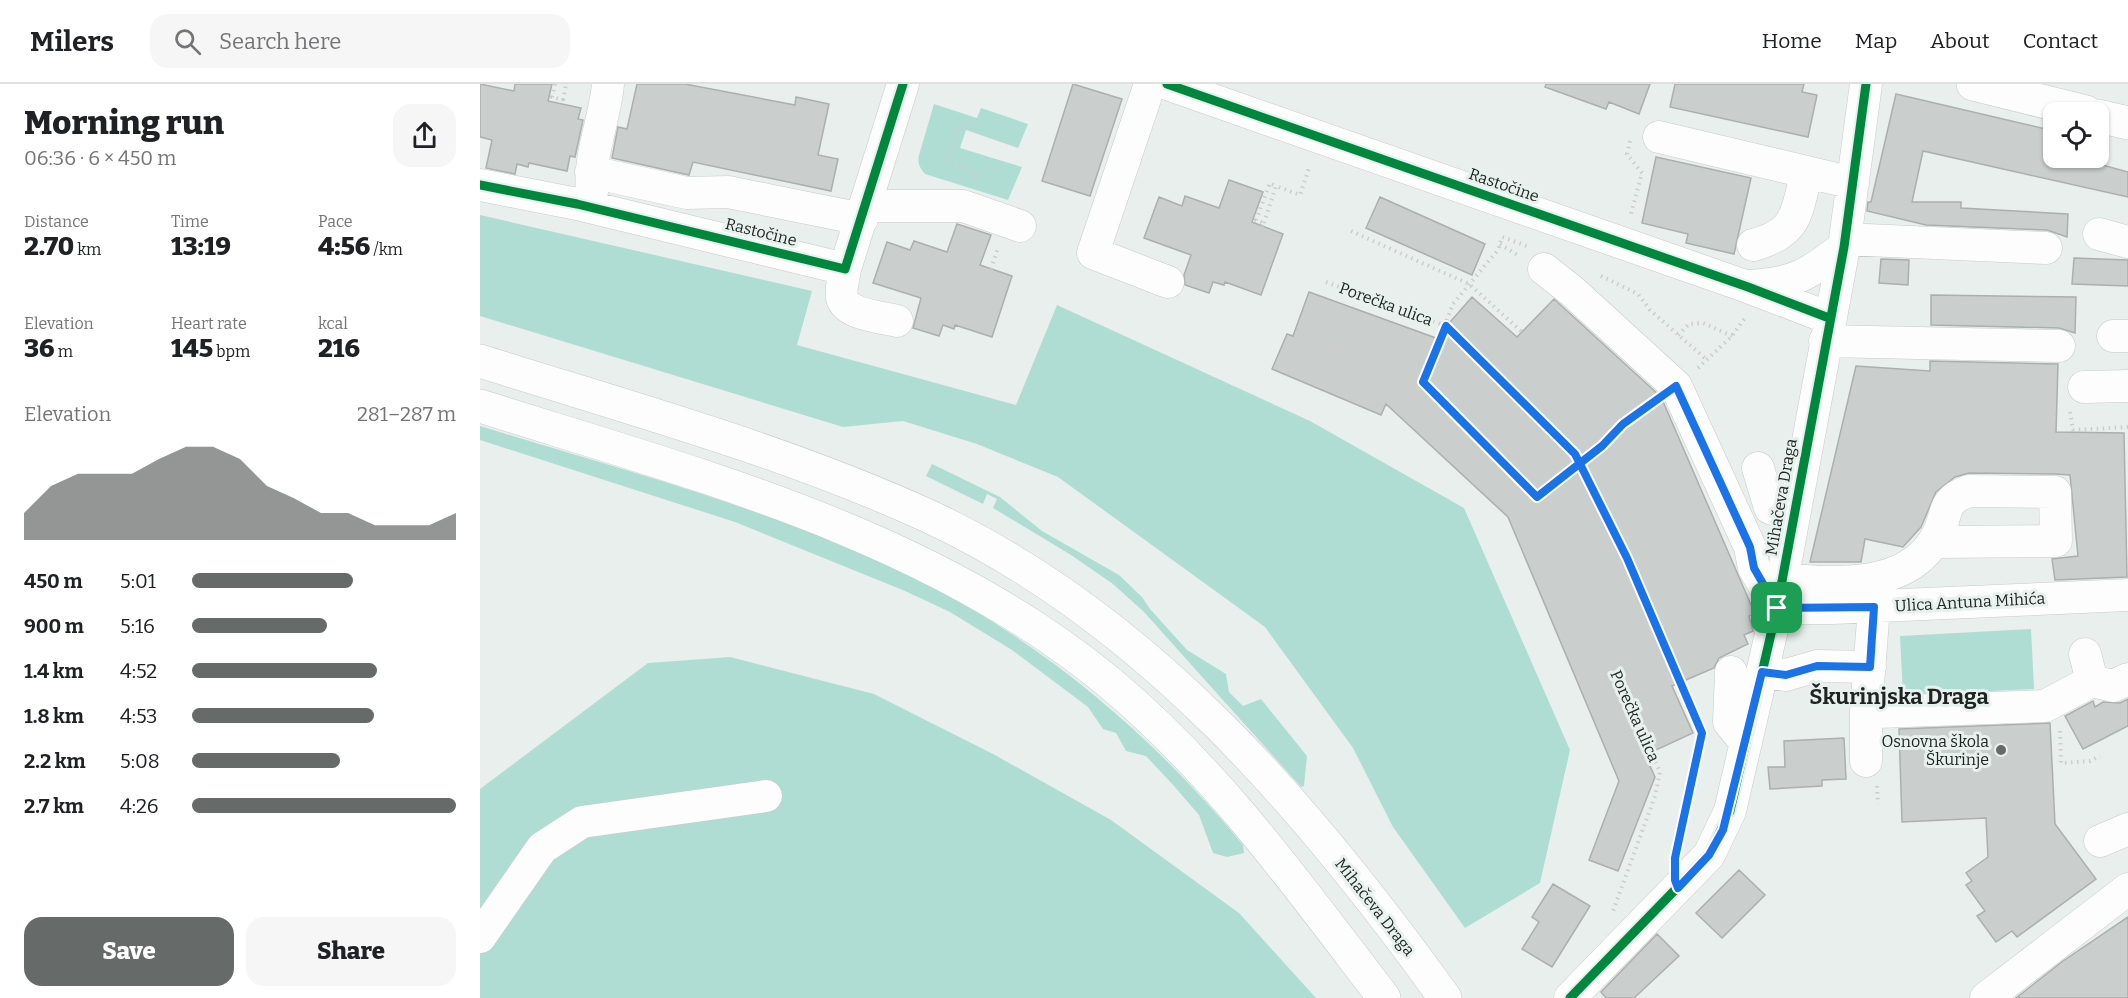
<!DOCTYPE html>
<meta charset="utf-8">
<style>
:root{--surface:#fff;--page:#f6f6f6;--text:#202124;--muted:#757577;--line:#e0e0e0;--accent:#666a69}
body{margin:0;font-family:Bitter,serif;background:var(--page);color:var(--text);height:100vh;display:flex;flex-direction:column;font-size:22px;white-space:nowrap}
*{box-sizing:border-box;margin:0}
p{font-size:20px;color:var(--muted)}
.icon{flex:none;width:33px;height:33px;fill:none;stroke:currentColor;stroke-width:2;stroke-linecap:round;stroke-linejoin:round}
.map{position:relative;flex:1;overflow:hidden}
.panel{display:flex;flex-direction:column;background:var(--surface);width:480px}
.panel>*{flex:none}
.tools{position:absolute;left:1563px;top:18px;display:grid;gap:12px}
.tools a{display:grid;place-items:center;width:66px;height:66px;border-radius:12px;background:var(--surface);box-shadow:0 2px 4px #0004;font-size:30px}
.pin{position:absolute;display:grid;place-items:center;width:51px;height:51px;color:#fff;margin:-26px;border-radius:12px;box-shadow:0 3px 9px #0006}
.round{display:grid;place-items:center;flex:none;width:63px;height:63px;border-radius:18px;background:var(--page)}
.summary{display:flex;align-items:center;justify-content:space-between;height:102px;padding:0 24px}
h1{font-size:33px;font-weight:800;line-height:45px}
.metrics{display:grid;grid-template-columns:repeat(3,1fr);gap:9px;height:102px;padding:6px 24px}
.metrics div{display:grid;align-content:center}
.metrics b{font-size:26px;font-weight:800}
.metrics small{font-size:16px;font-weight:400}
.metrics p{font-size:16px}
.chart{height:168px;padding:12px 24px}
.chart p{display:flex;justify-content:space-between}
.chart svg{width:100%;height:108px;margin-top:6px;fill:var(--accent);opacity:.7}
.primary-button{display:flex;gap:12px;margin-top:auto;padding:12px 24px}
.primary-button a{flex:1;height:69px;border-radius:18px;background:var(--accent);color:#fff;font-size:24px;font-weight:800;line-height:69px;text-align:center}
.primary-button a+a{background:var(--page);color:var(--text)}
ul{padding:0 24px;list-style:none;font-size:20px}
li{display:grid;grid-template-columns:96px 72px 1fr;align-items:center;height:45px}
li i{height:15px;border-radius:8px;background:var(--accent)}
header{display:flex;align-items:center;gap:36px;box-sizing:border-box;height:84px;padding:0 30px;background:var(--surface);border-bottom:2px solid var(--line)}
header strong{font-size:28px}
nav{display:flex;gap:33px;margin-inline-start:auto;font-size:21px}
.search{width:420px;height:54px;background:var(--page);display:flex;align-items:center;gap:15px;box-sizing:border-box;padding:0 21px;border-radius:18px;color:var(--muted);font-size:22px}
main{display:flex;flex:1;min-height:0}
.map>svg:first-child{display:block}
</style>
<header>
<strong>Milers</strong>
<div class="search"><svg class="icon" aria-label="search" viewBox="0 0 24 24"><circle cx="10" cy="10" r="6"/><path d="M15 15l6 6"/></svg>Search here</div>
<nav><a>Home</a><a>Map</a><a>About</a><a>Contact</a></nav>
</header>
<main>
<section class="panel">
<div class="summary"><div><h1>Morning run</h1><p>06:36 · 6 × 450 m</p></div><a class="round"><svg class="icon" aria-label="share" viewBox="0 0 24 24"><path d="M12 15V3M7 8l5-5 5 5M5 13v7h14v-7"/></svg></a></div>
<div class="metrics">
<div><p>Distance</p><b>2.70<small> km</small></b></div>
<div><p>Time</p><b>13:19</b></div>
<div><p>Pace</p><b>4:56<small> /km</small></b></div>
</div>
<div class="metrics">
<div><p>Elevation</p><b>36<small> m</small></b></div>
<div><p>Heart rate</p><b>145<small> bpm</small></b></div>
<div><p>kcal</p><b>216</b></div>
</div>
<div class="chart"><p><span>Elevation</span>281–287 m</p>
<svg viewBox="0 0 160 44" preserveAspectRatio="none"><path d="M0 44V33L10 22L20 17L30 17L40 17L50 11L60 6L70 6L80 11L90 22L100 27L110 33L120 33L130 38L140 38L150 38L160 33V44z"/></svg>
</div>
<ul>
<li><b>450 m</b>5:01<i style="width:61%"></i></li>
<li><b>900 m</b>5:16<i style="width:51%"></i></li>
<li><b>1.4 km</b>4:52<i style="width:70%"></i></li>
<li><b>1.8 km</b>4:53<i style="width:69%"></i></li>
<li><b>2.2 km</b>5:08<i style="width:56%"></i></li>
<li><b>2.7 km</b>4:26<i style="width:100%"></i></li>
</ul>
<div class="primary-button"><a>Save</a><a>Share</a></div>
</section>
<div class="map">
<svg width="1648" height="914" viewBox="0 0 1648 914">
<rect width="100%" height="100%" fill="#e9efed"/>
<path fill="#b0ddd3" d="M454,20L497,34L501,24L548,40L538,64L486,46L480,64L542,83L528,116L445,90C440,84 437,79 439,71Z
M0,131L332,207L317,261L536,321L577,221L830,337L984,424L1090,666L1060,799L985,844L913,743L873,664L785,543L578,393L497,360L423,337L363,343L0,232Z
M0,342C145,387 304,428 440,497C566,560 674,653 763,761L764,769L747,773L733,769L719,731L694,702L666,672L646,667L636,649L623,645L608,623L532,566L470,528L425,507L255,438L0,356Z
M452,380L520,413L562,447L639,491L662,513L670,525L707,566L746,590L749,608L763,622L781,615L827,672L824,702L821,703L664,528L633,500L591,471L513,424L517,415L507,410L503,420L446,392Z
M1551,545L1554,605L1423,611L1420,552Z
M250,573L394,610L513,670L631,736L759,829L836,914H0V705L168,579Z"/>
<path fill="#cacfcd" stroke="#abb0ae" stroke-width="1.5" d="M0,0L34,7L35,0H72L68,17L101,24L98,35L103,36L95,73L90,72L87,87L49,79L48,83L37,80L35,90L6,84L12,56L0,53Z
M157,0H205L315,21L316,13L349,20L338,71L358,75L351,107L213,78L209,91L132,74L138,43L147,45Z
M593,0L642,15L610,112L562,97Z
M1066,0H1170L1159,30L1129,18L1126,25L1065,3Z
M1195,0H1324L1322,8L1337,11L1328,53L1190,23Z
M1416,10L1574,47V74H1597L1648,88V113L1443,67L1432,118H1481V124L1588,130L1587,153L1567,146L1446,141L1387,127L1388,118H1391Z
M1176,73L1271,94L1254,170L1206,159L1208,150L1162,139Z
M749,96L783,108L772,138L803,150L781,211L745,198L744,201L733,198L729,209L705,201L704,191L711,171L664,154L679,113L702,122L705,112L739,124Z
M900,113L1005,160L992,191L886,144Z
M477,140L511,151L500,181L532,192L512,253L475,241L474,245L463,241L459,252L433,244L441,214L393,199L407,158L430,166L434,157L467,168Z
M1594,174L1648,176V202L1592,200Z
M1401,175L1429,176L1428,201L1399,199Z
M829,208L956,254L992,213L1037,253L1074,215L1181,313L1275,530L1269,532L1273,547L1264,551L1268,560L1239,574L1234,584L1192,602L1213,649L1165,671L1175,693L1138,787L1109,776L1139,697L1028,433L906,320L901,331L792,285L807,250L813,252Z
M1451,211L1596,213L1595,249L1579,244L1451,241Z
M1450,277L1578,280L1576,348L1644,349L1647,493L1575,496L1572,475L1598,472L1590,391L1575,390L1489,389L1475,393L1456,408L1441,443L1423,463L1385,455L1381,478H1330L1376,282L1450,287Z
M1648,615V642L1603,665L1585,632L1613,617L1615,623L1623,618L1640,619Z
M1570,639L1575,740L1616,795L1537,853L1532,847L1516,858L1497,832L1505,827L1486,801L1492,797L1486,789L1508,773L1506,734L1422,738L1419,645Z
M1364,654L1366,695L1342,696V702L1290,705L1288,683H1305L1304,657Z
M1259,786L1285,811L1242,854L1216,829Z
M1073,800L1110,822L1072,883L1042,865L1059,838L1052,833Z
M1648,833V914H1536L1583,877Z
M1177,850L1199,872L1154,914H1126L1121,908Z"/>
<g fill="none" stroke-linecap="round" stroke-linejoin="round">
<g stroke="#c6cbc9" stroke-width="33">
<path id="minor" d="M670,0L613,169L688,198
M687,0L1268,203L1349,234
M1179,53L1373,99
M111,88L207,109L248,108L382,135
M0,101L97,120L365,185L423,0
M112,108C108,72 125,36 128,0
M386,122H483L540,142
M1619,150L1648,158
M1365,155L1566,164
M1273,161C1319,149 1316,128 1327,88
M365,185C364,194 360,205 362,214C367,231 402,233 417,237
M1064,185L1092,207L1196,302L1270,463L1274,484L1297,524H1353L1648,511
M1271,202C1317,199 1328,190 1364,163
M1633,252H1648
M1345,257L1579,262
M1604,303L1648,302
M1278,384L1290,424L1313,432
M1302,495C1352,499 1428,507 1457,452C1469,430 1460,417 1489,407L1575,408L1576,457L1454,458
M1605,570L1612,597L1633,602L1648,595
M1251,588L1249,638L1266,659
M1282,588L1306,591L1337,582L1390,583
M1398,628L1565,622L1612,597
M1386,677V627L1394,523
M1620,757L1648,745
M0,853L62,764L102,738L286,712
M1090,914L1229,771L1250,727L1297,524L1364,163L1386,0
M1506,914L1648,805"/>
</g>
<g stroke="#c6cbc9" stroke-width="34">
<path id="major" d="M1493,0L1606,28
M1618,32L1648,39"/>
</g>
<g stroke="#c6cbc9" stroke-width="34">
<path id="highway" d="M0,277C149,324 303,366 446,431C665,532 827,722 965,914
M0,322C218,391 450,450 630,599C738,689 819,803 904,914"/>
</g>
<path stroke="#cbcdcc" stroke-width="4" stroke-dasharray="1.5 4.5" stroke-linecap="butt" d="M75,0L72,13L83,16L82,20
M83,16L86,0
M493,45L480,40L467,78L496,89L494,97
M1150,57L1147,70L1162,89L1150,133
M784,139L796,102L820,111L829,84
M782,142L784,139L776,136L790,99L796,102
M871,147L989,200L1144,340L1243,561
M1020,160L1039,172
M511,185L518,164
M1121,192L1158,210L1170,226L1227,276
M846,198L966,242L1095,370L1147,474L1219,642
M817,247L943,298L1057,413L1180,688L1175,712L1133,827
M1198,251L1209,240L1223,239L1252,252
M1218,284L1252,252L1264,235
M943,298L973,220L1018,166L1022,153L1047,162
M1590,328L1593,346L1648,343
M1057,413L1174,318
M1580,647L1581,679L1610,677L1620,672
M1397,702L1398,720
M1198,761L1222,649"/>
<use href="#minor" stroke="#fcfdfc" stroke-width="32"/>
<use href="#major" stroke="#fcfdfc" stroke-width="33"/>
<use href="#highway" stroke="#fcfdfc" stroke-width="33"/>
<g stroke="#e7f1ee" stroke-width="13">
<path id="cycleway" d="M687,0L1268,203L1349,234
M0,101L97,120L365,185L423,0
M1090,914L1229,771L1250,727L1297,524L1364,163L1386,0"/>
</g>
<use href="#cycleway" stroke="#00873e" stroke-width="9"/>
</g>
<g fill="none" stroke-linecap="round" stroke-linejoin="round">
<g stroke="#fff" stroke-width="12">
<path id="route" d="M1297,524L1274,484L1270,463L1196,302L1143,340L1122,362L1057,413L943,298L966,242L1095,370L1147,474L1222,649L1195,774V796L1198,804L1229,771L1243,746L1282,588L1306,591L1337,582L1390,583L1394,523L1297,524"/>
</g>
<use href="#route" stroke="#1a73e8" stroke-width="8"/>
</g>
<circle fill="#666a69" stroke="#e7f1ee" stroke-width="2" cx="1521" cy="666" r="6"/>
<g text-anchor="middle" dominant-baseline="central" stroke-width="6" stroke-linejoin="round" paint-order="stroke">
<g font-size="16" fill="#1f2322" stroke="#e7f1ee">
<text transform="translate(1024 101) rotate(19)">Rastočine</text>
<text transform="translate(281 148) rotate(14)">Rastočine</text>
<text transform="translate(906 220) rotate(20)">Porečka ulica</text>
<text transform="translate(1301 413) rotate(-80)">Mihačeva Draga</text>
<text transform="translate(1490 518) rotate(-3)">Ulica Antuna Mihića</text>
<text transform="translate(1155 632) rotate(66)">Porečka ulica</text>
<text transform="translate(895 823) rotate(52)">Mihačeva Draga</text>
</g>
<g font-size="16" fill="#1f2322" stroke="#e7f1ee" text-anchor="end">
<text x="1509" y="657">Osnovna škola<tspan x="1509" dy="18">Škurinje</tspan></text>
</g>
<g font-size="22" font-weight="bold" fill="#1f2322" stroke="#e7f1ee">
<text x="1419" y="612">Škurinjska Draga</text>
</g>
</g>
</svg>
<div class="tools">
<a><svg class="icon" aria-label="locate" viewBox="0 0 24 24"><circle cx="12" cy="12" r="6"/><path d="M12 2v4M12 18v4M2 12h4M18 12h4"/></svg></a>
</div>
<div class="pin" style="left:1297px;top:524px;background:#1e9e55"><svg class="icon" aria-label="arrive" viewBox="0 0 24 24"><path d="M6 21V4h12l-3 4 3 4H6"/></svg></div>
</div>
</main>
